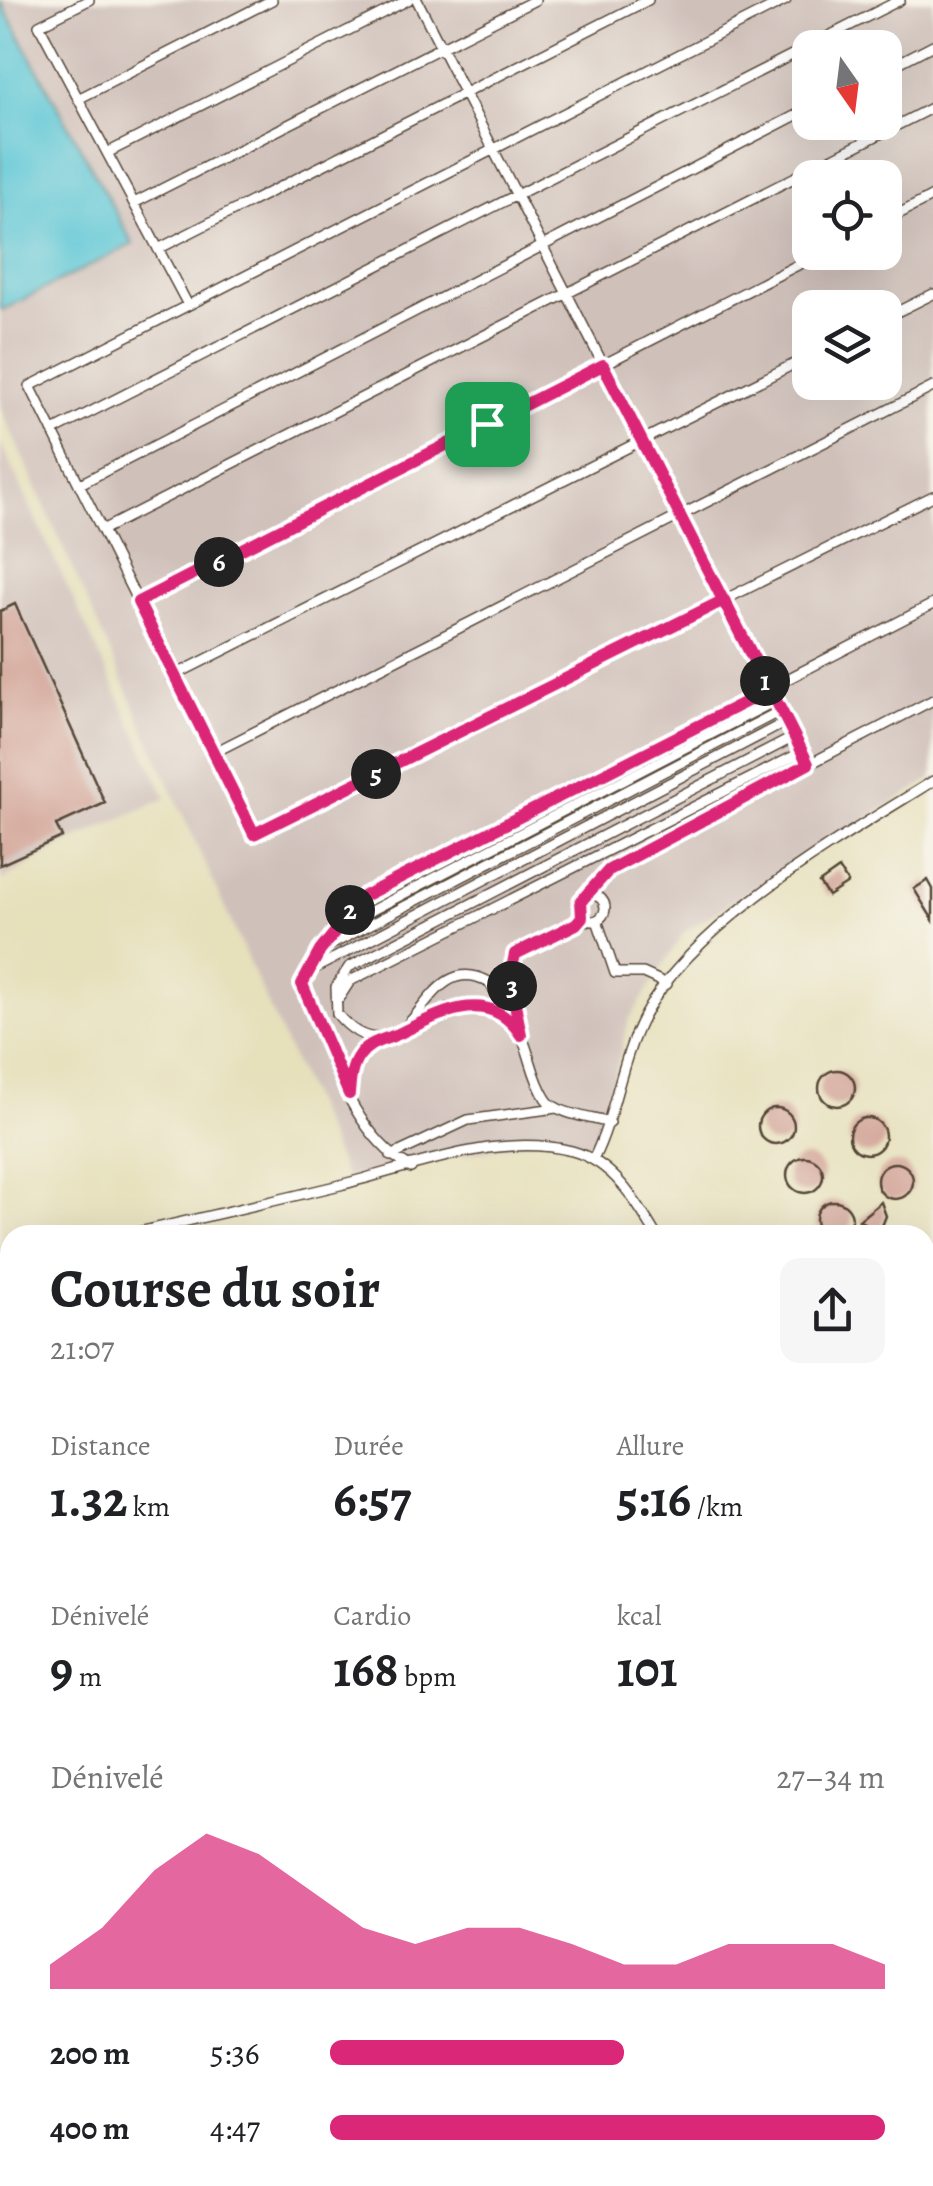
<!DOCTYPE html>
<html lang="fr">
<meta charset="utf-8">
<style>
:root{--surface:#fff;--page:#f6f6f6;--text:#202124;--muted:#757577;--accent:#db2777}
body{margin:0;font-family:Alegreya,serif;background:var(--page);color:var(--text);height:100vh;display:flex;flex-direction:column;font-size:38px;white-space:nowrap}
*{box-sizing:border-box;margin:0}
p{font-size:32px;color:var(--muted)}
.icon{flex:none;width:55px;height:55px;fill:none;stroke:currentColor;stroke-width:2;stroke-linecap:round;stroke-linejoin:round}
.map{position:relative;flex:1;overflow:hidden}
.drawer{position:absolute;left:0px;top:1225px;width:935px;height:962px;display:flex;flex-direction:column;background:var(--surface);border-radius:30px 30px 0 0;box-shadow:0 10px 40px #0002}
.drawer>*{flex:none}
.needle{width:65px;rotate:166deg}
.controls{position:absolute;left:792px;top:30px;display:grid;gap:20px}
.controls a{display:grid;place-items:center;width:110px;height:110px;border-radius:20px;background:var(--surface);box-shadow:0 10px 40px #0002;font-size:50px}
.pin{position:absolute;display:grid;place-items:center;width:85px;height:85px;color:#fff;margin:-42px;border-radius:20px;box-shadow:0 5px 15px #0006}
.km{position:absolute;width:50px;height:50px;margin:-25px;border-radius:50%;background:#222;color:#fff;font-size:28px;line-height:50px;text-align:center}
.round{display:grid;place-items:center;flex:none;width:105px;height:105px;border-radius:20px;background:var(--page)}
.headline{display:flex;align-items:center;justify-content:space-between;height:170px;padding:0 50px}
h1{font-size:55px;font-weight:700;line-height:75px}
.stats{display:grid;grid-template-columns:repeat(3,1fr);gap:15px;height:170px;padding:10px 50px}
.stats div{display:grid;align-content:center}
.stats b{font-size:50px;font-weight:700}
.stats small{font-size:28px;font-weight:400}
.stats p{font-size:28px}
.chart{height:280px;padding:20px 50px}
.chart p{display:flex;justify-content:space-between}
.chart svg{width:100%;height:180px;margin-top:10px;fill:var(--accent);opacity:.7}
ul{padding:0 50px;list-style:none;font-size:32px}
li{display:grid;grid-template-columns:160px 120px 1fr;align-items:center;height:75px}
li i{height:25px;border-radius:12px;background:var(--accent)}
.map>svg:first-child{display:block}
</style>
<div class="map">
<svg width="933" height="2186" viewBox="0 0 933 2186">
<rect width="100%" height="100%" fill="#f7f3e8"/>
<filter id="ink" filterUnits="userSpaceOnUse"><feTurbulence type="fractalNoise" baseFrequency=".01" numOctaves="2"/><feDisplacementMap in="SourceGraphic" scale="20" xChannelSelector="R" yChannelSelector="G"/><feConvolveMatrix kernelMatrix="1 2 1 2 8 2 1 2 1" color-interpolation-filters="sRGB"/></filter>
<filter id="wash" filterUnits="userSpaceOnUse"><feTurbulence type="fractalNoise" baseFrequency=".0048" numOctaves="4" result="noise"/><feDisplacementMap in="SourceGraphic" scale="40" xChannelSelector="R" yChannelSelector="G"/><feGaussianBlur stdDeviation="2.25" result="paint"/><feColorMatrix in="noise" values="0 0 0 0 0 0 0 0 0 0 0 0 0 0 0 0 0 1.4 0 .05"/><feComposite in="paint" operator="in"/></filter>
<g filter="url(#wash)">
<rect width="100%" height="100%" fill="#e6e0bb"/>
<path fill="#cfc0ba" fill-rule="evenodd" d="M1,0H933V778L684,932L629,1020L606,1112L590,1153L552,1137L346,1178L0,407V305L2,309L133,244ZM810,48H885V122H810ZM810,178H885V252H810ZM810,308H885V382H810Z
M0,442L166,798L64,844L0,882Z
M925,1860L933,1877V2186H103L116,2178H925Z"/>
<path fill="#5dc7d7" stroke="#4c787a" stroke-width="2.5" d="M0,0L133,244L2,310L0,305Z"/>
<g id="blocks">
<path fill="#cf9c90" d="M15,604L105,803L56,825L62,837L0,865V611Z
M839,869L848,883L828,896L819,883Z
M928,880L933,889V920L914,889Z
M819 1088a18 18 0 1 1 36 0a18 18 0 1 1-36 0Z
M758 1126a18 18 0 1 1 36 0a18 18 0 1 1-36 0Z
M849 1136a18 18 0 1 1 36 0a18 18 0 1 1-36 0Z
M787 1175a18 18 0 1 1 36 0a18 18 0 1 1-36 0Z
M877 1181a18 18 0 1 1 36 0a18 18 0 1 1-36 0Z
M816 1219a18 18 0 1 1 36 0a18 18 0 1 1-36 0Z
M881,1202L886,1216L882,1226L871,1227L859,1220Z"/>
</g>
</g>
<g filter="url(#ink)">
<use href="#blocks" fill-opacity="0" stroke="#554536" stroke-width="2.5"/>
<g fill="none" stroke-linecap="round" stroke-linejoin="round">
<g stroke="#554536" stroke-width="12">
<path id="service" d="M89,0L39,25L188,305
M417,0L807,764
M786,0L30,386L254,834L933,496
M885,70L933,45
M78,99L272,0
M107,153L408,0
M134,203L535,0
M885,221L933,196
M158,249L648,0
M885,318L933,294
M53,431L900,0
M80,484L810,108
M102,530L933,107
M139,603L823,252
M175,675L810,356
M213,753L933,387
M591,895L595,881L630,857L933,700
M579 908a13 13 0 1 1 26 0a13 13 0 1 1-26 0Z
M597,920L615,973H643L667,984
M338,928L775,701
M321,950L780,711
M306,973L786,722
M339,998L350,981L802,752
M407,1025C430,1002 447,959 489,982L513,1020
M521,1031L510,977L511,958L582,917
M349,1093L357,1058L376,1040
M610,1123C594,1118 555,1114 546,1099C521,1060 536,1018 476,1007C419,996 389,1076 337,1014L336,987L349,967L794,737
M391,1156L468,1120L556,1108
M593,1160C616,1114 620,1061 644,1016C694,921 843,837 933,781
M411,1168C351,1133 330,1053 303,992C299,962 339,923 357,901L933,604
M125,1235C197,1219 269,1202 340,1185C412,1167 498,1132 572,1151C613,1162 636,1201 656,1235
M0,1261L10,1260"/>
</g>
<g stroke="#554536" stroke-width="29">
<path id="primary" d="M925,1754L933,1771
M925,1820L933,1837"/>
</g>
<g stroke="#554536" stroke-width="31">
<path id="trunk" d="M925,1518L933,1513
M925,1617L933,1611
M0,2104L10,2097
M0,2184L10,2177"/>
</g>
<use href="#service" stroke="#fff" stroke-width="9"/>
<use href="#primary" stroke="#f7be87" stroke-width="25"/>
<use href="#trunk" stroke="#f7be87" stroke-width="28"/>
</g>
</g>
<g fill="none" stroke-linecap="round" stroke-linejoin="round" filter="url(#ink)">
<g stroke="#fff" stroke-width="20">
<path id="route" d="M487,424L603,365L769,690L364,896L320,951L302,984L349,1094C350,1081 351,1067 359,1056C370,1041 382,1041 398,1034C438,1015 489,984 521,1035L510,978L515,954L576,924L582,917L581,901L609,870L808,764C782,709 751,655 724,600L254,834L138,602L487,424"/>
</g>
<use href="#route" stroke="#db2777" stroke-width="12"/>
</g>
</svg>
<div class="controls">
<a><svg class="needle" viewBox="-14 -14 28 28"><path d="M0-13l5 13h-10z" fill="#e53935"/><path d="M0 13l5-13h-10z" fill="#757577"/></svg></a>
<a><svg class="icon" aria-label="locate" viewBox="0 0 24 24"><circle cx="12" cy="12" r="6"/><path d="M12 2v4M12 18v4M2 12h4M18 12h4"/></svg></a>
<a><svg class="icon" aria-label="layers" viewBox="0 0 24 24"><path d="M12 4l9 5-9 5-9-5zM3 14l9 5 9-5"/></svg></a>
</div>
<div class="pin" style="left:487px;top:424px;background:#1e9e55"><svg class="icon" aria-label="arrive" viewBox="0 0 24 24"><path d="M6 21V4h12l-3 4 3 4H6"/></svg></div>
<b class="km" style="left:765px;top:681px">1</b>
<b class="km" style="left:350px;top:910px">2</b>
<b class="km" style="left:512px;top:986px">3</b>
<b class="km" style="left:376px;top:774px">5</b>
<b class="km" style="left:219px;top:562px">6</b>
<section class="drawer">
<div class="headline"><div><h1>Course du soir</h1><p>21:07</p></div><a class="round"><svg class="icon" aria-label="share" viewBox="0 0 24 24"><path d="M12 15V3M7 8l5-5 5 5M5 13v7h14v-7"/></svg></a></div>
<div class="stats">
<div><p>Distance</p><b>1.32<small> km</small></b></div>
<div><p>Durée</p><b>6:57</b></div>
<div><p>Allure</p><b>5:16<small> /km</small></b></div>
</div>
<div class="stats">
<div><p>Dénivelé</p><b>9<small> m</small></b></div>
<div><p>Cardio</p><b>168<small> bpm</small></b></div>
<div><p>kcal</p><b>101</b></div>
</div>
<div class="chart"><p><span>Dénivelé</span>27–34 m</p>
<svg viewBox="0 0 160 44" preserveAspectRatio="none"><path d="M0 44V38L10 29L20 15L30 6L40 11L50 20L60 29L70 33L80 29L90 29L100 33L110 38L120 38L130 33L140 33L150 33L160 38V44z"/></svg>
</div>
<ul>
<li><b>200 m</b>5:36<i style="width:53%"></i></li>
<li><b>400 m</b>4:47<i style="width:100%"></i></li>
</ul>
</section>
</div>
